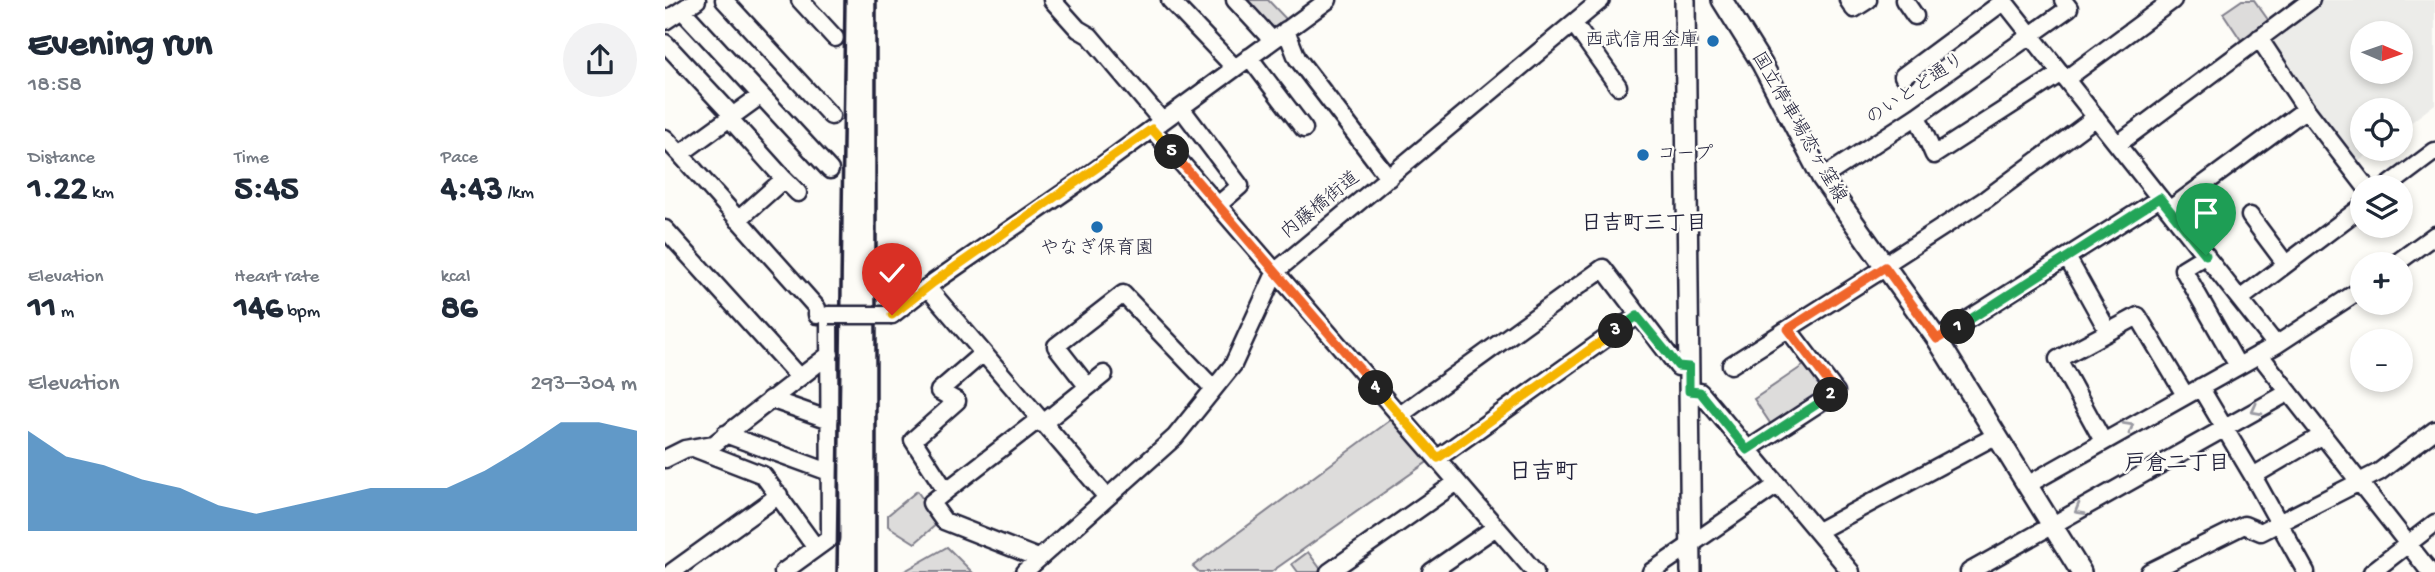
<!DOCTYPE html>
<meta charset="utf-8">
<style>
:root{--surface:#fff;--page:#f2f2f3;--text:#1f2937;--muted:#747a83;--accent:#1f6fb2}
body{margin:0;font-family:"Gochi Hand","Klee One",sans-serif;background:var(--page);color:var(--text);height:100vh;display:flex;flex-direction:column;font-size:26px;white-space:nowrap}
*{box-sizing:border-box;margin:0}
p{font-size:23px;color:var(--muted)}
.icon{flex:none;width:38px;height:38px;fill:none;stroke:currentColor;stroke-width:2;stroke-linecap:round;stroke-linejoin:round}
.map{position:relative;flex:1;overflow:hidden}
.panel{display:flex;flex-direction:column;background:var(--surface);width:665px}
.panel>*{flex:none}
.needle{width:46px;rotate:92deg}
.controls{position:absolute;left:1685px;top:21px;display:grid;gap:14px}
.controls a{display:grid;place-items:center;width:63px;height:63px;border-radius:50%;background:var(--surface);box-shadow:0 4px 10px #0003;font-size:35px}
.pin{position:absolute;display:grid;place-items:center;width:60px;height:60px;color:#fff;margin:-72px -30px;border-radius:50% 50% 50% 0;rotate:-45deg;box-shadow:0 0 7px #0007}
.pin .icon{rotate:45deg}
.km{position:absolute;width:35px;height:35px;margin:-18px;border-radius:50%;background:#222;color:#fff;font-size:19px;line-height:35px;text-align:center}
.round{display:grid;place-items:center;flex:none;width:74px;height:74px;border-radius:37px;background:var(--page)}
.summary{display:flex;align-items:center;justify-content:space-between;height:119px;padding:0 28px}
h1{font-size:38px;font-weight:700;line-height:52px}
.stats{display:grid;grid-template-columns:repeat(3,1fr);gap:10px;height:119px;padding:7px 28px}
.stats div{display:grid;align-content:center}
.stats b{font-size:35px;font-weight:700}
.stats small{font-size:19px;font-weight:400}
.stats p{font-size:19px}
.chart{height:196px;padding:14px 28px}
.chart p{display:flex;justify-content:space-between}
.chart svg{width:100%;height:126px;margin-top:7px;fill:var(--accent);opacity:.7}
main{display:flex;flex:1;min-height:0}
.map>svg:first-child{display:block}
</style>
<main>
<section class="panel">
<div class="summary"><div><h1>Evening run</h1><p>18:58</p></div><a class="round"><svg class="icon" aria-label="share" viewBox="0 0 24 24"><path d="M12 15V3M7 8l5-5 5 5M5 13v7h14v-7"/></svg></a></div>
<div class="stats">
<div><p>Distance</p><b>1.22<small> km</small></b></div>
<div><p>Time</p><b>5:45</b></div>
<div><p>Pace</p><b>4:43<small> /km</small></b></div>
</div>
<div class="stats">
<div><p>Elevation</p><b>11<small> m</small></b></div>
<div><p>Heart rate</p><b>146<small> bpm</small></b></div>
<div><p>kcal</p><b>86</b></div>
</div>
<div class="chart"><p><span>Elevation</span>293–304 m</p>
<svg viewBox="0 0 160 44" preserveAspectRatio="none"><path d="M0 44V9L10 18L20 21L30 26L40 29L50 35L60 38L70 35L80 32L90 29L100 29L110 29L120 23L130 15L140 6L150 6L160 9V44z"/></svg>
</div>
</section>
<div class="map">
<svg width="1770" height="572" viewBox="0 0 1770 572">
<rect width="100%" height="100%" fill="#fdfcf7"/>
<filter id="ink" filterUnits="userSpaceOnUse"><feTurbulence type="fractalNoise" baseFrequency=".0143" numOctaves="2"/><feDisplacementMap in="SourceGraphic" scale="14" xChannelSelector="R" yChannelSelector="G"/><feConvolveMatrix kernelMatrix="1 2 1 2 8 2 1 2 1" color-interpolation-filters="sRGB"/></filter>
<g filter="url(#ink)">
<path fill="#ecece9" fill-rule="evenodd" d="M1655,0H1770V104L1736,130V110H1698V149H1711L1690,164L1604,42L1606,37ZM1698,33H1736V72H1698Z"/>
<path fill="#dddcdb" stroke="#807f8b" stroke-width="2" d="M574,0H603L624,22L606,35Z
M1577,0H1589L1606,24L1578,43L1558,13Z
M1145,361L1167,391L1109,429L1089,399Z
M731,416L768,458L606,572H534L528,566Z
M252,491L274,522L250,543L223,526V515Z
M282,547L307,572H238Z
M643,552L657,571L656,572H633L627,564Z"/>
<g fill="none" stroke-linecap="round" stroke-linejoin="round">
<g stroke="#22223b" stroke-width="21">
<path id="minor" d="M59,0L166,116
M135,0L170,38
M387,0L413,29L425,36L497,121
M505,0L569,67
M570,0L607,40
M1183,0L1189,9L1203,0
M1239,0L1250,16
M1338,0L1611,345
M17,10L165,170
M0,21L32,0
M909,24L953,86
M621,30L632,58L724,178
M1594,38L1641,109L1701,187
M0,43L68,116
M584,57L639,129
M1238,76L1339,1
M1401,79L1508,0
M516,108L575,186L553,205
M1252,116L1269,155L1396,73
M65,119L119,179L73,220
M487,129L870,572
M0,138L15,154L95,96
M1453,144L1646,0
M15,154L152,308V315
M1157,178L1252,116L1404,8L1398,0
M119,179L133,193
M1722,187L1770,151
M1504,210L1641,109
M1585,216L1620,263
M0,229L133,376
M1541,255L1518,269L1573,366
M1403,259L1443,331
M1730,264L1770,235
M1219,265L1321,199L1431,117
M262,287L441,496
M1575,299L1698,206
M227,315L269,282L417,180L663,0
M1272,339L1495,198
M318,353L274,391L292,401L248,440L281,491L266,503L279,521L373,558
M1594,354L1765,572
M1066,365L1221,267
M423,387L391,346L458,294L548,388
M1535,387L1588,476L1641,572
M1024,391L1035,392L1186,572
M105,399L165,420
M735,415L938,268L1013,367H1024
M377,424L439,374
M60,434L164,472
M1438,441L1393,359L1473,316L1520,395
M31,449L98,475L151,548
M1082,450L1171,392L1123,329
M773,458L972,316
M0,459L20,449L49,444L165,354
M1588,476L1658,435
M1362,485L1611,345L1698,288
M281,491L373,420
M1153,531L1332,435
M7,572L114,495
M118,572L165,538L164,315
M359,572L510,437L568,365L611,271L936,0
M664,572L792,482
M766,572L831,527
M986,572L1112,485
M1304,572L1624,392
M1484,572L1579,525L1596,532L1714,472L1770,430
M1707,572L1770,523"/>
</g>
<g stroke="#22223b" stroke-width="24">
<path id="major" d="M1020,0L1026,572
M1057,0L1097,64L1157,178L1272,339L1416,572"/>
</g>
<use href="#minor" stroke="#fdfcf7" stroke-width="16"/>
<use href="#major" stroke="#fdfcf7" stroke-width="19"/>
<path stroke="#22223b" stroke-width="3.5" d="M211,0V572
M172,572L180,0"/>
<g stroke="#22223b" stroke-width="21" stroke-linecap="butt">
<path id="minor-bridge" d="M164,315H227"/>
</g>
<use href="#minor-bridge" stroke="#fdfcf7" stroke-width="16"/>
</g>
<defs><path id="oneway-chevron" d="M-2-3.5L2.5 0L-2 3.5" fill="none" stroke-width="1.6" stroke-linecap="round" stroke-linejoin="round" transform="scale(1.75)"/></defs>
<g stroke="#9a9aa2">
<use href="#oneway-chevron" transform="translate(1591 410) rotate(152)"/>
<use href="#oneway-chevron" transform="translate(1464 427) rotate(-29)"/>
<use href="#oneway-chevron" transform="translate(1414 510) rotate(150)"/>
</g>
</g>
<g fill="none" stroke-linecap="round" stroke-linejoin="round" filter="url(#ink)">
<g stroke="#fff" stroke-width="14">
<path id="split-1" d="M1293,327L1495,198L1541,255"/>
</g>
<g stroke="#fff" stroke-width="14">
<path id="split-2" d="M1166,395L1171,392L1123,329L1220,267L1272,339L1293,327"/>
</g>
<g stroke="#fff" stroke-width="14">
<path id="split-3" d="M951,331L972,316L1013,366L1024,367V391L1035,392L1082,450L1166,395"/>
</g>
<g stroke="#fff" stroke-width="14">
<path id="split-4" d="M711,388L773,458L951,331"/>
</g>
<g stroke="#fff" stroke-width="14">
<path id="split-5" d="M507,152L711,388"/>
</g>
<g stroke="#fff" stroke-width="14">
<path id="split-6" d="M227,315L269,282L487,129L507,152"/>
</g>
<use href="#split-1" stroke="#22a559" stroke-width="9"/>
<use href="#split-2" stroke="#f0652b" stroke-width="9"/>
<use href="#split-3" stroke="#22a559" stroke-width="9"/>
<use href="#split-4" stroke="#f5b400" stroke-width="9"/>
<use href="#split-5" stroke="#f0652b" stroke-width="9"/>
<use href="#split-6" stroke="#f5b400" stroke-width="9"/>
</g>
<g fill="#1f6fb2" stroke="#fdfcf7" stroke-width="2.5">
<circle cx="1048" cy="41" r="7"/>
<circle cx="978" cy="155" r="7"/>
<circle cx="432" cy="227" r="7"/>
</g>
<g text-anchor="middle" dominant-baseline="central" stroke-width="5" stroke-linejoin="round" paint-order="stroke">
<g font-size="19" fill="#22223b" stroke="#fdfcf7" text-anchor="end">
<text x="1034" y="41">西武信用金庫</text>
<text x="992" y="155" text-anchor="start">コープ</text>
<text x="432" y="249" text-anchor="middle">やなぎ保育園</text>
</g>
<g font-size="19" fill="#22223b" stroke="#fdfcf7">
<text transform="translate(1251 90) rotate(-34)">のいとど通り</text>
<text transform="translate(1133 128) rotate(60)">国立停車場恋ヶ窪線</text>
<text transform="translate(656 206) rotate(-39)">内藤橋街道</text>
</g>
<g font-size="21" font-weight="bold" fill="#22223b" stroke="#fdfcf7">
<text x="979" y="225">日吉町三丁目</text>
<text x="1512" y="465">戸倉二丁目</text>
</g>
<g font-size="23" font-weight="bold" fill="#22223b" stroke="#fdfcf7">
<text x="878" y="473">日吉町</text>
</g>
</g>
</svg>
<div class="controls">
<a><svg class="needle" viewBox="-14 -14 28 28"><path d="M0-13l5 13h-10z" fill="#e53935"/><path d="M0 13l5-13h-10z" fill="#747a83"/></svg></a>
<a><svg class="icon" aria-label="locate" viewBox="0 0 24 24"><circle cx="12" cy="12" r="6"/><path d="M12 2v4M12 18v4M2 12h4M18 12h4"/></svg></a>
<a><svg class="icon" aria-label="layers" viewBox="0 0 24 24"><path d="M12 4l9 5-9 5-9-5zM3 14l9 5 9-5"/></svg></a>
<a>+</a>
<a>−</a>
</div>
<div class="pin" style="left:1541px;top:255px;background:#1e9e55"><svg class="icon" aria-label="arrive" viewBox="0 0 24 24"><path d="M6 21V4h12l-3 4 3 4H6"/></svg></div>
<div class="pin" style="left:227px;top:315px;background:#d93025"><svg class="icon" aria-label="check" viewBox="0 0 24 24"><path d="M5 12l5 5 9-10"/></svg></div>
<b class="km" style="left:1293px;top:327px">1</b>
<b class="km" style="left:1166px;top:395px">2</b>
<b class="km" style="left:951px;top:331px">3</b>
<b class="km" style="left:711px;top:388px">4</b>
<b class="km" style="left:507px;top:152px">5</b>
</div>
</main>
